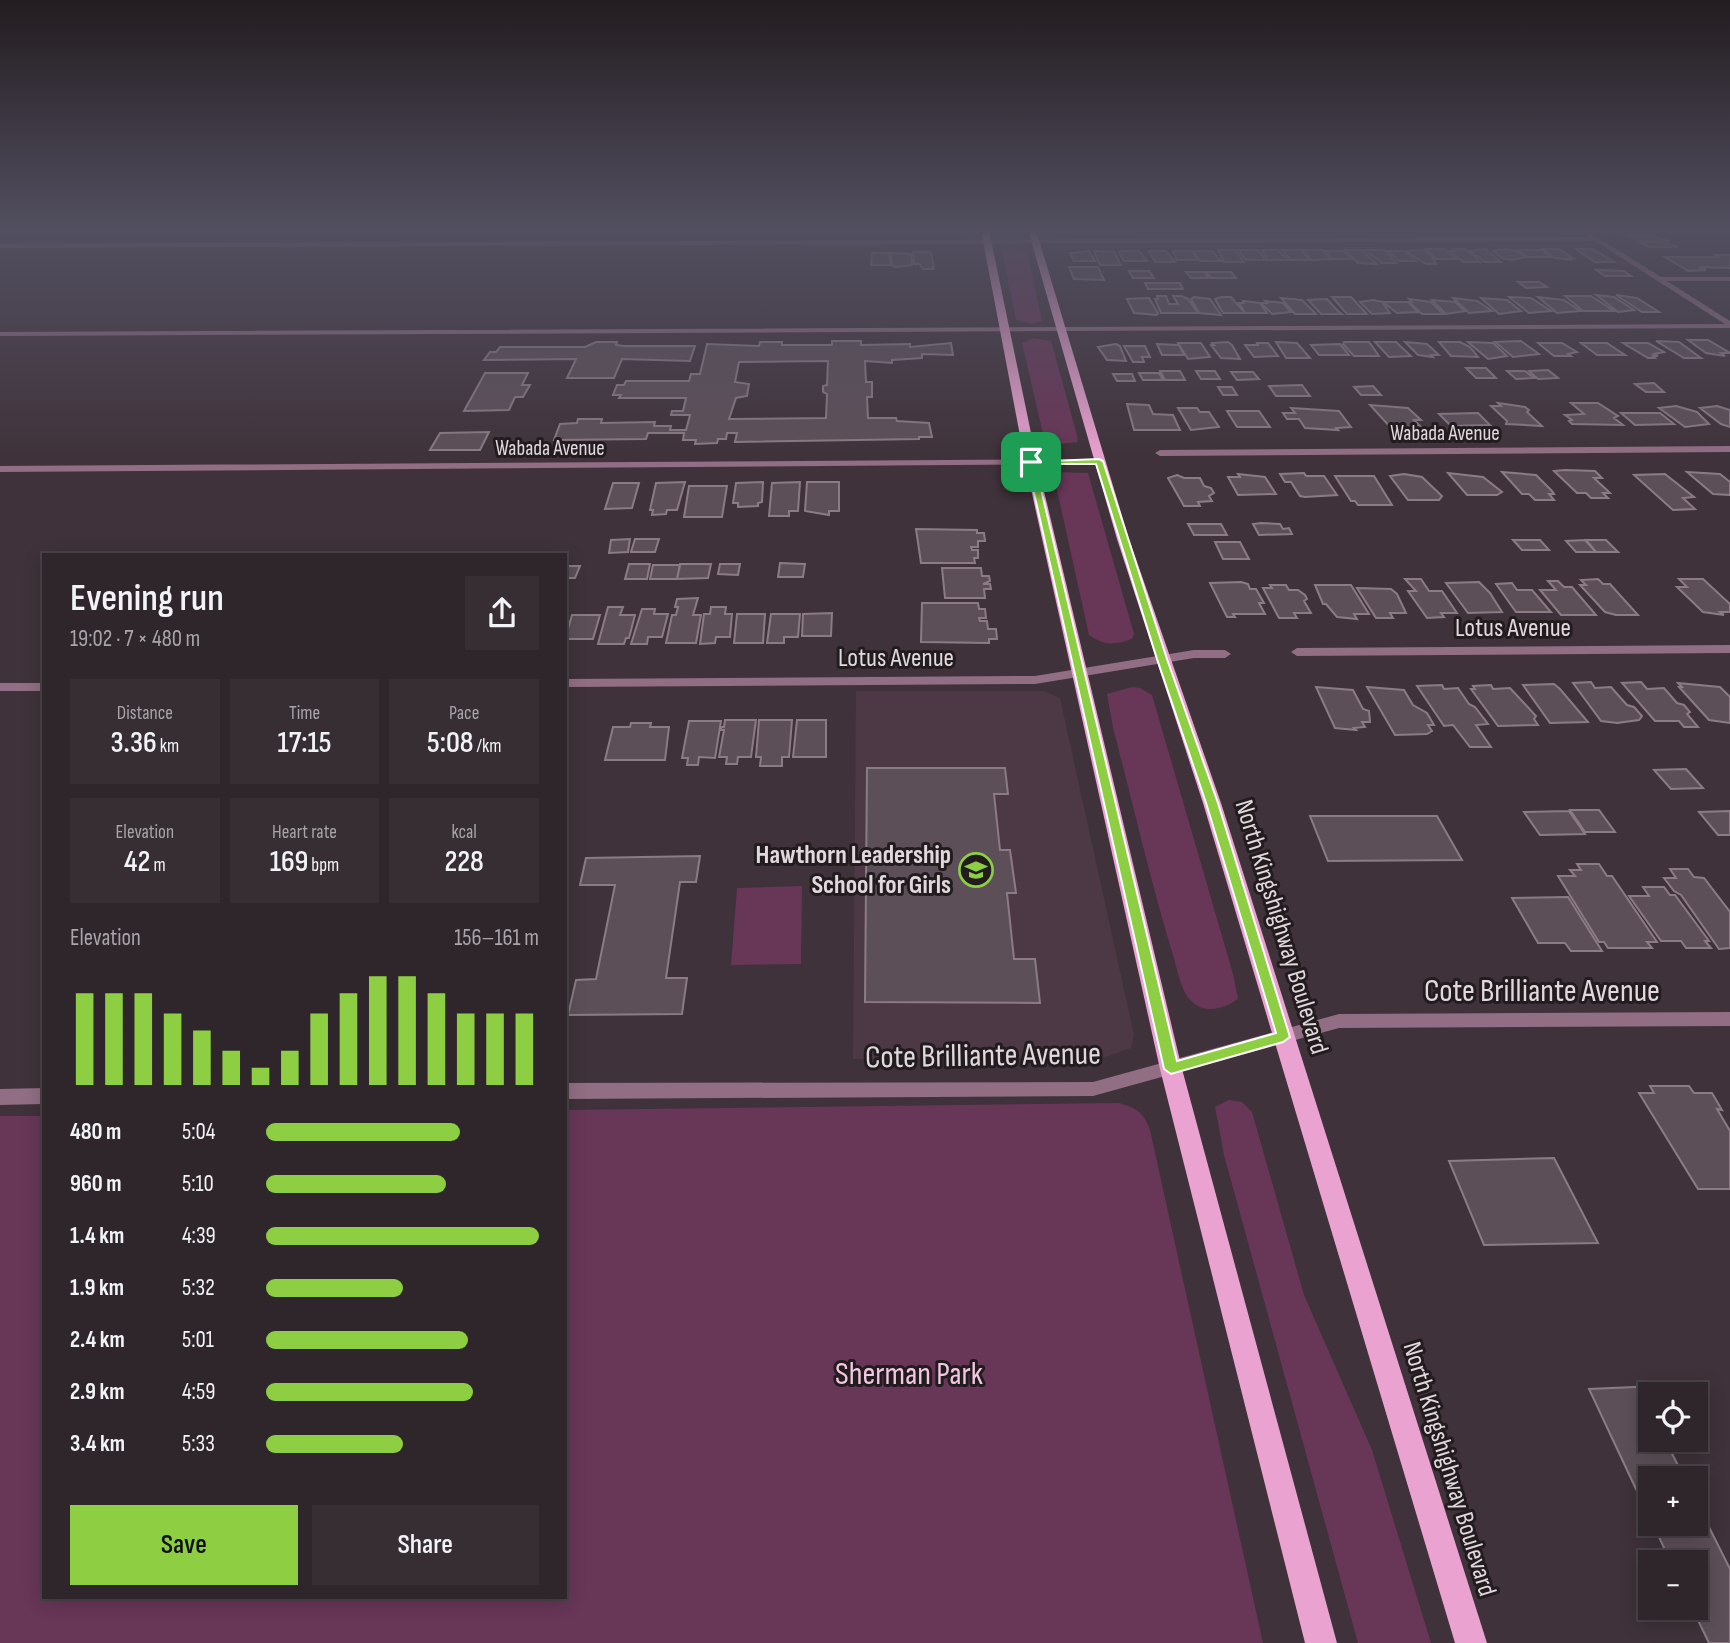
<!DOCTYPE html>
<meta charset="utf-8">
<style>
:root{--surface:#2f262c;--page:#372e34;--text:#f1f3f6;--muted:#a7a5a9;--line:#4a4348;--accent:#8ece43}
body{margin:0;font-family:"Sofia Sans Condensed",sans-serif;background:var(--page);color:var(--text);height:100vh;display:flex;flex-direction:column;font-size:26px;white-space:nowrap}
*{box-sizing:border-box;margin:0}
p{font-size:23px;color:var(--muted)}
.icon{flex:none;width:38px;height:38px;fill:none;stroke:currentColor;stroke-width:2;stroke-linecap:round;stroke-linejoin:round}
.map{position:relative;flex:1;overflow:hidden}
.panel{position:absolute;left:42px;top:553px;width:525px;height:1046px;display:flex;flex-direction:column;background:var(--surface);border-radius:0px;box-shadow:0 4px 18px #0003,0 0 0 2px var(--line)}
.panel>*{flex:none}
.controls{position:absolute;left:1638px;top:1382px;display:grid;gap:14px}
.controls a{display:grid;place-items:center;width:70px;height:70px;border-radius:0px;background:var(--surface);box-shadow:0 4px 18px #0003,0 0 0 2px var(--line);font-size:35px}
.pin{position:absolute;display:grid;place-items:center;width:60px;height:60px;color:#fff;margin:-30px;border-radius:14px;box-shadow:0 4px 10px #0006}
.round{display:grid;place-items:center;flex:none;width:74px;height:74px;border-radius:0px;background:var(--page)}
.summary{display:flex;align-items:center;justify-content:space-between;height:119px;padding:0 28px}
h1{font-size:38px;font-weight:600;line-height:52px}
.metrics{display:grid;grid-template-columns:repeat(3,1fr);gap:10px;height:119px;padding:7px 28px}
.metrics div{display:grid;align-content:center;border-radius:0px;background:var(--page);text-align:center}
.metrics b{font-size:30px;font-weight:600}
.metrics small{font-size:19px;font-weight:400}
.metrics p{font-size:19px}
.chart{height:196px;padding:14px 28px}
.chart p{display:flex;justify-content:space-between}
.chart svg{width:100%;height:126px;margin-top:7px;stroke:var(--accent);stroke-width:6}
.action{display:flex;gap:14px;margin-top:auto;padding:14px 28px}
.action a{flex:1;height:80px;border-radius:0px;background:var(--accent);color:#111;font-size:28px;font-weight:600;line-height:80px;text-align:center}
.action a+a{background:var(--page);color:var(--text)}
ul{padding:0 28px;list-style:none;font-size:23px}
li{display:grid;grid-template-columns:112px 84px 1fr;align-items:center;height:52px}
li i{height:18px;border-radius:9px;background:var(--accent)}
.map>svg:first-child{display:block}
</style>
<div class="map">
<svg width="1730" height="1643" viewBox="0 0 1730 1643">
<rect width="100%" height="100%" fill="#3f323a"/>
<path fill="#4c3945" d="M856,691H1043L1060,698L1134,1035L1131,1048L1105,1057L853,1059Z"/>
<path fill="#683657" d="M1010,247L1027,250L1042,321L1032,324L1016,320L1002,250Z
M1034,338L1051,341L1078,439L1077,442L1060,444L1044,438L1022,343Z
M1053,472L1088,473L1134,634L1132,639C1115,645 1104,646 1089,635Z
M1132,687L1140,688L1152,695L1233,974L1238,999C1223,1009 1205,1015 1190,1000C1180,989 1177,968 1173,955C1150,880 1133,803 1113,728L1107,694Z
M802,886L801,964L731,965L737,888Z
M1229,1100L1242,1102L1252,1112L1304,1295L1372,1450L1431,1643H1358L1224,1155L1215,1107Z
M1119,1103C1137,1108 1144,1113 1150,1130L1263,1643H0V1116H44V1598H565V1110Z"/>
<path fill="#5d4f58" stroke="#8b7b85" stroke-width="2" fill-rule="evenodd" d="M1620,230H1643L1656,234H1627Z
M1629,236H1652L1670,241H1638Z
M1640,242H1662L1678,247H1648Z
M1426,249H1444L1456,259H1437Z
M1453,249H1466L1480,262H1463L1450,251H1455Z
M1486,249L1487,251L1501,262H1485L1470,251Z
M1506,249L1515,251L1525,257L1512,260L1502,258L1493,251Z
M1543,249H1559L1573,258H1568L1572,260L1555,258Z
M1576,249H1593L1614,262H1595Z
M1218,250H1235L1244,262H1224Z
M1238,250H1258L1266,260H1246Z
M1262,250H1278L1288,260H1268Z
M1282,250H1301L1310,260H1291Z
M1303,250H1322L1331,259L1311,260Z
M1345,250H1361L1377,264L1358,263Z
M1365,250H1384L1396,263H1382Z
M1423,250L1436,259H1433L1436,264H1426L1406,251Z
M1518,250H1542L1551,257H1527Z
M1089,251L1095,261H1074L1070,253Z
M1094,251L1114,252L1121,265H1100Z
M1121,251H1139L1147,261H1124L1119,252Z
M1149,251H1166L1175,262H1155Z
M1173,251H1191L1198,260H1177Z
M1193,251H1212L1221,261H1200Z
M1324,251H1344L1352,259H1332Z
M1387,251H1405L1416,261H1399Z
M913,252H931L934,269H923L919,264H914Z
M872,253H889L891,265H871Z
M891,253L911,254L912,265L895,267L892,265Z
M1715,255H1730V268L1699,267L1706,270L1688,271L1665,257H1718Z
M1069,267H1098L1104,280L1074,279Z
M1596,270L1624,271L1631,276H1605Z
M1129,271H1149L1154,278H1133Z
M1186,272H1204L1209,278H1191Z
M1206,272H1231L1236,278H1211Z
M1518,282H1539L1547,287L1526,288Z
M1145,283H1180L1183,289H1148Z
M1596,295L1614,297L1634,310L1618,312Z
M1616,295L1637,298L1659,312H1642Z
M1157,296H1166L1169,304H1178L1173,296H1182L1188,299L1198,313H1161L1155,299H1158Z
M1565,296H1591L1614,311H1583Z
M1194,297L1210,299L1221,315L1199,313L1191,299Z
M1221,297H1231L1245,313H1223L1215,299Z
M1332,297H1351L1367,314H1347Z
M1509,297L1531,298L1551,311L1529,313Z
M1538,297L1564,300L1580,311L1557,313Z
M1149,298L1158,313L1157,315L1134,313L1127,299Z
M1281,298L1302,300L1316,314H1295Z
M1453,298L1477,301L1492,311L1469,313Z
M1481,298L1507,300L1521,311L1499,314Z
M1327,299L1338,311L1342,314H1321L1308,300Z
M1409,299L1431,302L1443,314H1422L1409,302H1412Z
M1373,300L1382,302L1390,313L1372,314L1360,302Z
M1432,300L1455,302L1465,311L1446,314Z
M1243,301L1260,303L1267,313H1245L1239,303H1244Z
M1265,301L1283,303L1291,312L1272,314L1261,303H1267Z
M1383,302H1408L1418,312L1397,313Z
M1688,340H1708L1730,353H1721L1725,356L1706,353Z
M832,341H861V345L910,344V347L951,343L953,355L922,354V358L892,360V363L865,361L866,382H872V397H867L868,418H896L897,421L929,423L932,437H919V439L735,442L737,433H727L726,439H718L717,443L695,444L696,440H683L684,433H648L646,439L554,440L560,424L577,423L578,419H602L601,423L655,422L654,426H671L670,430H686L690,415H671L672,411H683L686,398H619L621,395H613L617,385H624L626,381H689L691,374H700L707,344L759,346L760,342H782V345H832ZM828,361L827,385L823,386V392L827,394L826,418L729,419L736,398L747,396L749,384L735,382L739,362Z
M1521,341L1539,354L1513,357L1495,342Z
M1656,341L1679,342L1701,358H1684Z
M596,342H617L616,345L624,346H695L690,361L622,359L614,378H567L576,359L484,360L490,352H496L500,347H585Z
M1228,342L1232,345L1240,359L1221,358L1211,345H1214L1212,343Z
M1276,342L1297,343L1310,358H1286Z
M1344,342H1369L1379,356H1354L1343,344Z
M1375,342H1396L1411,356L1389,357Z
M1405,342L1427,344L1439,355H1431L1433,357L1418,355Z
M1439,342H1460L1470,347L1478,357L1451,356Z
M1468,342L1493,343L1507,356L1488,359Z
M1178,343H1201L1210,357L1188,359Z
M1257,343H1268L1278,356L1254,357L1245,345H1258Z
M1538,343H1562L1577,352L1568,354L1571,356H1554Z
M1581,343H1607L1625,355H1597Z
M1623,343H1648L1664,352L1654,354L1658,356H1653L1655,358H1648Z
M1116,344L1120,346L1126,361L1107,360L1098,347Z
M1157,344L1179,345L1184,355H1162Z
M1340,344L1349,355H1319L1311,345Z
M1124,346H1145L1150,357H1142L1144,362H1133Z
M1466,368H1486L1496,378H1476Z
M1548,370L1558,378L1538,379L1529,371Z
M1160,371H1180L1185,380H1165Z
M1196,371H1215L1220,379H1201Z
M1507,371H1525L1534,378L1516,379Z
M1231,372H1253L1259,379L1237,380Z
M485,373H528L522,385H530L523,397H515L509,410L464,411Z
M1139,373H1159L1163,380H1143Z
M1113,374H1132L1135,381H1117Z
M1654,383L1664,392H1646L1635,384Z
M1302,385L1310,396H1276L1269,386Z
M1373,386L1381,395H1361L1354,387Z
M1218,387H1232L1237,395H1223Z
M1498,403L1525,407L1529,410L1527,412L1542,426L1506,424L1507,421L1491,406H1501Z
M1571,403H1598L1618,416L1614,418L1623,425L1572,424L1569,421L1572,420L1565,415L1584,414Z
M1127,404L1149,405L1153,414L1173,415L1180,430H1134Z
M1370,405L1408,408L1421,420H1414L1420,426L1391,428Z
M1676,406L1697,412L1709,424L1685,427L1659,408Z
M1717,406L1730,410V427L1721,424L1700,408Z
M1178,408H1197L1200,412H1209L1219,427L1191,430Z
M1291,408L1339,411L1351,427L1336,428L1338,430L1305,428L1299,419H1287L1283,413H1295Z
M1227,411H1259L1270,427H1237Z
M1478,413L1490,425L1451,426L1439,414Z
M1621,413H1660L1674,424L1635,425Z
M489,432L480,450H430L440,433Z
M1565,470L1595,471L1602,478H1594L1610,493H1603L1608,498H1591L1586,493H1577L1554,471Z
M1502,472L1536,475L1552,491L1554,494H1549L1554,500H1535L1529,494H1522Z
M1687,472L1720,474L1730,482V495L1713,494Z
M1304,473L1306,476H1324L1337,495L1305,497L1300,496L1291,482H1285L1280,474Z
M1448,473L1483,477L1502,492L1497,495H1467Z
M1238,474L1265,477L1276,494L1238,495L1228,477H1240Z
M1404,474L1422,477L1442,496L1439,500H1408L1390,476Z
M1665,474L1694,497L1683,498L1695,509L1673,510L1634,475Z
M1177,475L1184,478H1200L1204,486L1211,488L1214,493L1209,496L1212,501L1198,502L1200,506H1184L1168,478Z
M1335,476H1374L1392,505H1358L1355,501H1351Z
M685,482L677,510H667L666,514L652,515L653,510H650L656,483Z
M763,482L762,502L758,503V506L738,507V503H733L736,483Z
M800,482L798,511H789V516H769L772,483Z
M807,482H839V511H829V515L805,511Z
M613,483H639L632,508L605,509Z
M689,486H727L722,517H684Z
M1261,523L1280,524L1283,529L1289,528L1292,534L1259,535L1253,524Z
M1188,524H1221L1227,535H1194Z
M916,529L977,530V533H984L985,541H978V547H971L972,550H978V558H974L975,563H921Z
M630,539L628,552L609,553L611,540Z
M635,539H659L655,552H631Z
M1513,540H1540L1549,550H1522Z
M1585,540L1596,552H1576L1566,541Z
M1586,540H1606L1618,552H1596Z
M1215,542H1240L1249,559H1223Z
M780,563L805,564L803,577H778Z
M629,564H650L647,579H625Z
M680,564H711L708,578L677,579Z
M720,564H740L738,575L718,574Z
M653,565H680L677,579H650Z
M565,566H580L575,578H565Z
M942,568H981L982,576H989L990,581L983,584H990L991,589H984L985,598H945Z
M1405,579H1421L1429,591H1442L1457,613H1441L1444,617L1427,618L1408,591H1416Z
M1598,579L1603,584H1610L1638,615H1616L1605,612L1580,585H1586L1581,580Z
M1679,579H1703L1730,604V612H1720L1724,615L1703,612L1677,587H1687Z
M1548,581H1558L1564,587H1572L1596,615H1561L1540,590H1556Z
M1241,582L1248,584L1250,589H1256L1264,603H1259L1265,614H1233L1235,617H1227L1210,583Z
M1479,582L1490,593L1502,612L1468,613L1446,583Z
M1512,583L1517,590H1532L1551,612H1516L1496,584Z
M1270,585H1286L1289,590H1298L1305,595L1307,599L1304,601L1311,613H1294L1297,618H1279L1263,588H1272Z
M1315,585H1351L1369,614H1354L1357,619L1337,617L1326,604H1323Z
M1357,588L1391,589L1397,594L1406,613H1390L1393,618H1376Z
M698,598L693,615H701L696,643H666L672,615H676L678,607H675L677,599Z
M922,603H978L979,609H985L986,618H979L980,621H987L988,629H996L997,639H989V643L921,642Z
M608,607H623L620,615H635L629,638H626L624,644H598Z
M711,607H726L725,614H732L730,637H716L715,643L700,644L704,614H710Z
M642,609H655L654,614H668L662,637H648L647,644H631Z
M832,613L831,636H802L803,614Z
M737,614H765L763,643H734Z
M771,614H800L798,637H784V643H767Z
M572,615H600L593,639H565Z
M1591,682L1595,688L1611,687L1627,705L1634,707L1642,716L1639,720L1617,723L1601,721L1573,683Z
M1641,682L1647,689L1664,688L1677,703L1684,705L1690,712L1687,714L1698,727H1684L1679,721H1655L1622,683Z
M1678,683L1720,687L1730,697V723L1709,720L1679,687H1682Z
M1554,684L1560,689L1588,722L1550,723L1523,685Z
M1442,685L1444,689L1458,688L1469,704L1475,707L1488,724L1476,725L1491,747H1470L1453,725L1444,726L1417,686Z
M1491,685L1493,689L1510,688L1536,716L1534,719L1538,725L1498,726L1471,689H1475L1473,686Z
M1316,687L1353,690L1363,709L1369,711L1370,722H1362L1365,727L1354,728L1356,730L1335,728Z
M1367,687L1404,690L1413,705L1427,713L1434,725H1428L1432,731L1427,734L1395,735Z
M725,720H756L751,757H738L737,764H726L727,757H719L724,730H721V727H724Z
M759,720H792L789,757H782V766H760L761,757H756Z
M797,720H826V757H793Z
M689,721H721L715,758L699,757L698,765H687L688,758H682Z
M631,723H651L650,727H669L665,760H605L613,727H630Z
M867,768H1005L1008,794H994L1000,850H1010L1016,893H1007L1014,959H1035L1040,1003L865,1002Z
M1686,769L1703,788L1671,789L1654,770Z
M1570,810H1599L1615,832H1585Z
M1569,811L1585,834L1540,835L1524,812Z
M1730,811V835H1718L1699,812Z
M1310,816H1437L1462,860L1328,861Z
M700,856L696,882H680L666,978H687L682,1014L568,1015L576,980L596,979L615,885H580L586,858Z
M1577,864H1599L1607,876H1612L1657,942H1647L1652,948H1608L1604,942H1599L1558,876H1575L1570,870H1581Z
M1670,869H1688L1694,877L1704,878L1730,912V948L1719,949L1681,895L1674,891L1664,878H1676Z
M1643,887H1664L1670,895H1675L1709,941H1705L1711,948H1686L1681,941H1661L1629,896H1649Z
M1568,897L1602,951H1571L1565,943H1538L1512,898Z
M1650,1086H1689L1694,1093H1712L1722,1110L1717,1109L1730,1131V1189H1698L1639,1093H1654Z
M1554,1158L1598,1243L1484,1245L1449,1161Z
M1657,1386L1661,1395H1650V1440H1665L1685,1479H1650V1519L1589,1389Z
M1696,1501L1730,1569V1643H1709L1692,1608H1696V1563H1671L1653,1524H1696Z"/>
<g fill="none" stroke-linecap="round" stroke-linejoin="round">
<path fill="#916e84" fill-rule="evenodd" d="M1589,232L1661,277H1730V281H1667L1730,321V328L0,336V332L1725,324L1595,241L0,248V244L1590,237L1586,234Z
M1730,446V452L1160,456L1155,453L1160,450Z
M1102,459L1104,461L1099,464L0,472V466Z
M1730,645V653L1297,656L1291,652L1297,648Z
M1194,650H1225L1231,654L1225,658H1194L1035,684L565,687V679L1035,676Z
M0,683H44V691H0Z
M1730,1012V1026L1339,1028L1093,1096L565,1099V1083L1093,1082L1339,1014Z
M44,1088V1104L0,1105V1089Z"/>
<path fill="#eaa3d0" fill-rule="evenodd" d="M981,230H989L1037,462L1182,1069L1337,1643H1305L1160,1069L1025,462Z
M1028,230H1036L1129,539L1221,803L1487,1643H1455L1203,803L1117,539Z"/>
</g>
<linearGradient id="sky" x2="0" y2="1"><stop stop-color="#231c20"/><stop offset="0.5" stop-color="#524f60"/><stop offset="1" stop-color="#524f60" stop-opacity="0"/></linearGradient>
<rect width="1730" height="460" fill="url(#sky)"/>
<path fill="#8ece43" stroke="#fff" stroke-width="2" fill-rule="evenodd" d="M1099,459L1103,461L1167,659L1218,803L1290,1037L1283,1042L1171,1074L1164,1069L1027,462ZM1035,464H1096L1157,659L1206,803L1276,1033L1177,1061Z"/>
<defs>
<g id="school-ring" transform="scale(1.75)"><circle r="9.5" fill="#221c1f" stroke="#8ece43" stroke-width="1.5"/><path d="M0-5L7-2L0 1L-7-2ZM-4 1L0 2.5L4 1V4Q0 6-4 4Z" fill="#8ece43"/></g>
</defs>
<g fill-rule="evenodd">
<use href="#school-ring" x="976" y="870"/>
</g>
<g text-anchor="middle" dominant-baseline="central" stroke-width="6" stroke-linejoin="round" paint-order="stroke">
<g font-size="21" fill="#e0d8dd" stroke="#221c1f">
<text x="1445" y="433">Wabada Avenue</text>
<text x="550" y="448">Wabada Avenue</text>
</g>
<g font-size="26" fill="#e0d8dd" stroke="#221c1f">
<text x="1513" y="628">Lotus Avenue</text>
<text x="896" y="658">Lotus Avenue</text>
<text transform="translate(1281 927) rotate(73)">North Kingshighway Boulevard</text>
<text transform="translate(1449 1469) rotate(73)">North Kingshighway Boulevard</text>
</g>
<g font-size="26" font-weight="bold" fill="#e0d8dd" stroke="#221c1f" text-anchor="end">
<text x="951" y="855">Hawthorn Leadership<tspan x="951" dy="30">School for Girls</tspan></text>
</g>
<g font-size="32" fill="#e0d8dd" stroke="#221c1f">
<text x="1542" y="991">Cote Brilliante Avenue</text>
<text transform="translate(983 1056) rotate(-1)">Cote Brilliante Avenue</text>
</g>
<g font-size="32" fill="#f2c7e2" stroke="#221c1f">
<text x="909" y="1374">Sherman Park</text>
</g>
</g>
</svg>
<div class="controls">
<a><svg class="icon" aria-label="locate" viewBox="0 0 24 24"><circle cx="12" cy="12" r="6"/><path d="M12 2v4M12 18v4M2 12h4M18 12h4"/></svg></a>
<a>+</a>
<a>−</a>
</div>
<div class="pin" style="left:1031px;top:462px;background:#1e9e55"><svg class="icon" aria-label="arrive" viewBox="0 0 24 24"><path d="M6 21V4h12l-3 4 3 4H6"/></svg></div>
<section class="panel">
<div class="summary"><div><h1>Evening run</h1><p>19:02 · 7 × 480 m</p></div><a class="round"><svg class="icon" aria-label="share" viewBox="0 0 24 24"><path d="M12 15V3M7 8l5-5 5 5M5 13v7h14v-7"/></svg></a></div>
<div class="metrics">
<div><p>Distance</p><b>3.36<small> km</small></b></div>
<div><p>Time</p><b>17:15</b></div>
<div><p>Pace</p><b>5:08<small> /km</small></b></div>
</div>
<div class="metrics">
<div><p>Elevation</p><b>42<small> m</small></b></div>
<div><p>Heart rate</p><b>169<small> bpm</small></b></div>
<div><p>kcal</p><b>228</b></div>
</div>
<div class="chart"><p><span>Elevation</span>156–161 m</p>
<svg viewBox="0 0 160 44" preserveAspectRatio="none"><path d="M5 44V12M15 44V12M25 44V12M35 44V19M45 44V25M55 44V32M65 44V38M75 44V32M85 44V19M95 44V12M105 44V6M115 44V6M125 44V12M135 44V19M145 44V19M155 44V19"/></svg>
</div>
<ul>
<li><b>480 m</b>5:04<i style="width:71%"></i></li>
<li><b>960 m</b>5:10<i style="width:66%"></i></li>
<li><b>1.4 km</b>4:39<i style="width:100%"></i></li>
<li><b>1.9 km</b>5:32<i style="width:50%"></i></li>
<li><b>2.4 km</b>5:01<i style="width:74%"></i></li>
<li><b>2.9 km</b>4:59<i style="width:76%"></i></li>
<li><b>3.4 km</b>5:33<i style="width:50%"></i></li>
</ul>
<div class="action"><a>Save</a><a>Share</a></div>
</section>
</div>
